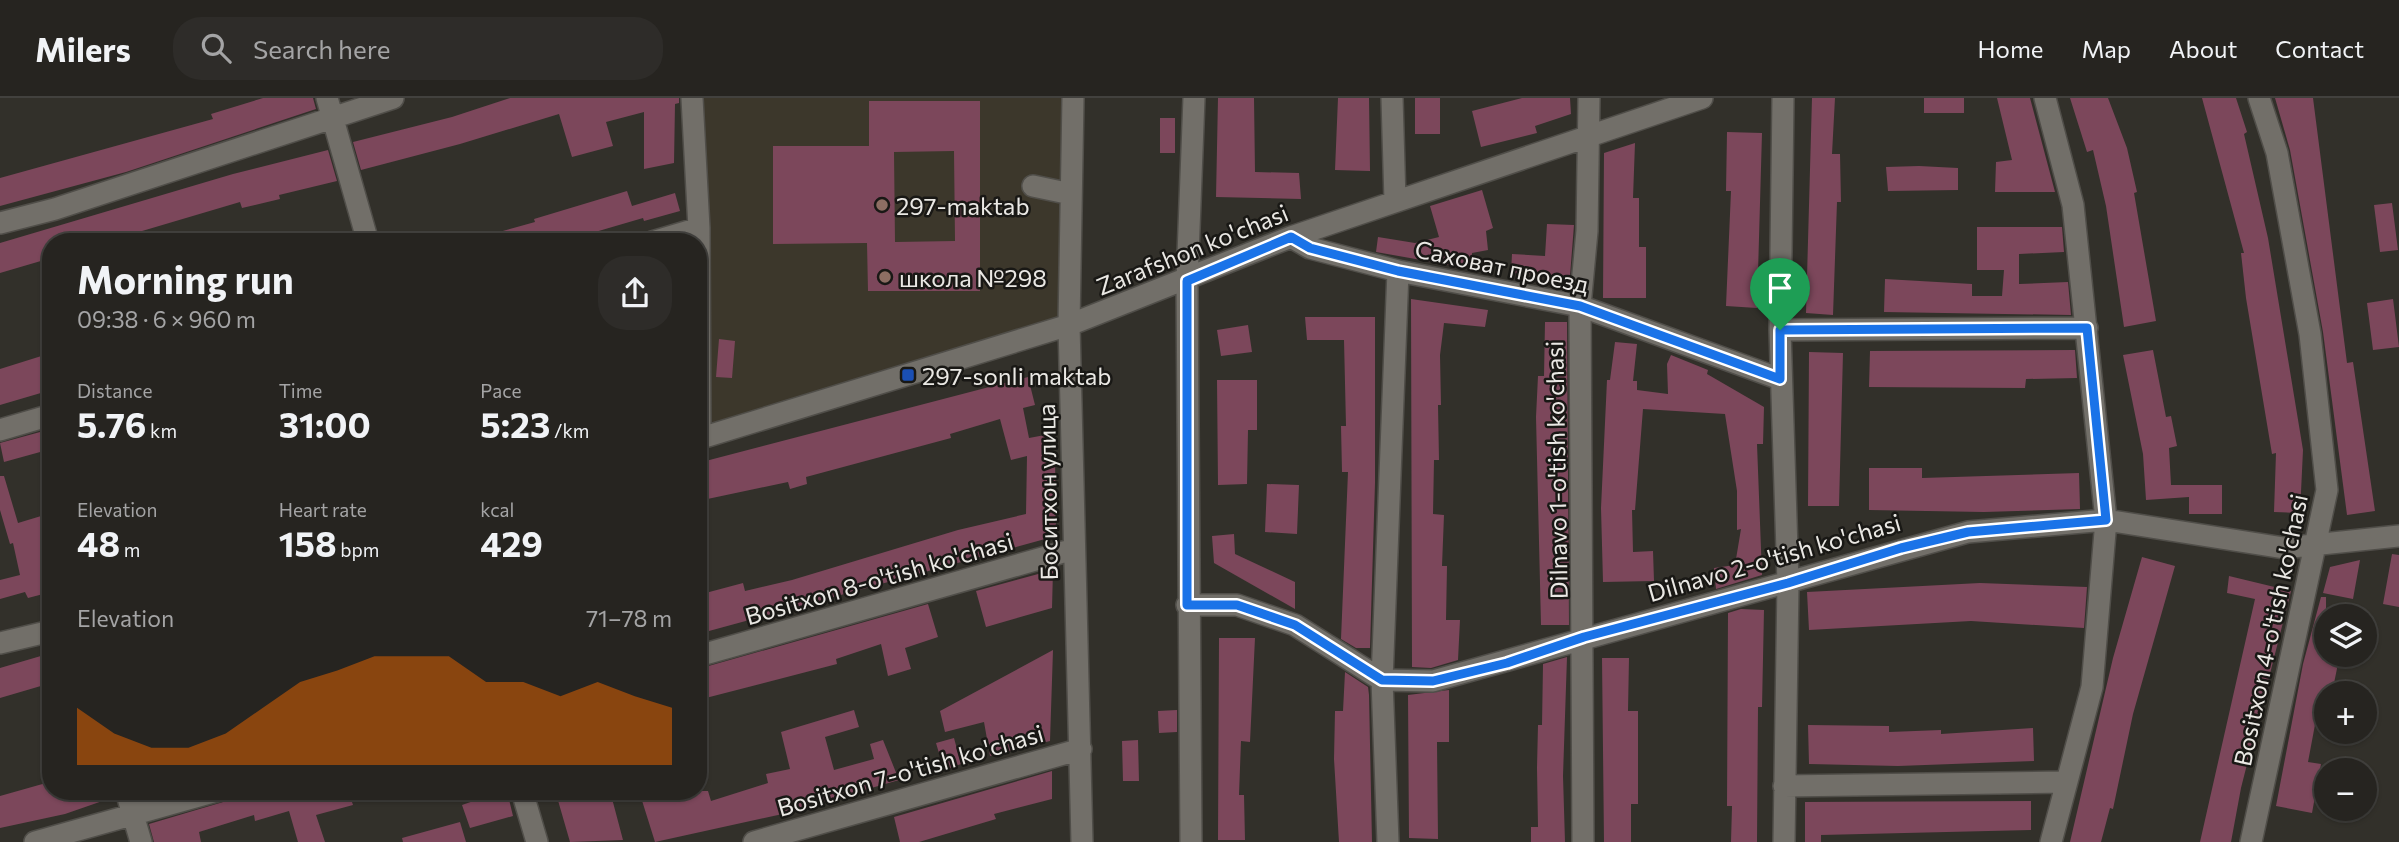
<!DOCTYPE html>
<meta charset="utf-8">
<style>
:root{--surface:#262420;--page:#2e2c29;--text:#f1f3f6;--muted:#a4a4a5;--line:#42413e;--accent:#b45309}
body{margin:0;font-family:Commissioner,sans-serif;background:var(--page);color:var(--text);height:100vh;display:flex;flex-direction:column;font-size:26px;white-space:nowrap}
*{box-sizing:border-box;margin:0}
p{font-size:23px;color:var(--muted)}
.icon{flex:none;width:38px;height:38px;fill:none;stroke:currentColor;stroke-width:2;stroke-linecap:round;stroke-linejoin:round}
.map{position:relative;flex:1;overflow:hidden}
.side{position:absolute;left:42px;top:135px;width:665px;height:567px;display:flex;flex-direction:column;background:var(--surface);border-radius:28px;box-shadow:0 2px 5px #0004,0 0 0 2px var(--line)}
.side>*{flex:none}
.controls{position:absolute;left:2314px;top:506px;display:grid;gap:14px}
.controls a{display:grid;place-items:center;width:63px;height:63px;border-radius:50%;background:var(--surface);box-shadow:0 2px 5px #0004,0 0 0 2px var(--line);font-size:35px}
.pin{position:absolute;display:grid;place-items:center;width:60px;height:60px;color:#fff;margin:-72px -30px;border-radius:50% 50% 50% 0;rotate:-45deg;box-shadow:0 0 7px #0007}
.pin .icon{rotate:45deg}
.round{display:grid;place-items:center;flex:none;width:74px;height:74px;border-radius:28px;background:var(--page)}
.head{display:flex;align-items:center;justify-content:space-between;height:119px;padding:0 35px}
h1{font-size:38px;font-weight:700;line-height:52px}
.figures{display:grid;grid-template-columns:repeat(3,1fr);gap:10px;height:119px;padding:7px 35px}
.figures div{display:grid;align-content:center}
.figures b{font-size:35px;font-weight:700}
.figures small{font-size:19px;font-weight:400}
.figures p{font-size:19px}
.chart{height:196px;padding:14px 35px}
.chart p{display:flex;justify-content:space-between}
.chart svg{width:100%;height:126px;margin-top:7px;fill:var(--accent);opacity:.7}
header{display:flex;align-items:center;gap:42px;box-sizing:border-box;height:98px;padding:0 35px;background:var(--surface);border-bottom:2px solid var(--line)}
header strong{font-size:33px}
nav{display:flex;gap:38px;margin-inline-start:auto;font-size:24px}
.search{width:490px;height:63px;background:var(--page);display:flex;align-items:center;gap:18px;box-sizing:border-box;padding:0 24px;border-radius:28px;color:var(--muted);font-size:26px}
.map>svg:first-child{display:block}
</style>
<header>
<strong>Milers</strong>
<div class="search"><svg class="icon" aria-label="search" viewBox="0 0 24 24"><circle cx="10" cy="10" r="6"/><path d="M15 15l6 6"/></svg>Search here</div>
<nav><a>Home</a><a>Map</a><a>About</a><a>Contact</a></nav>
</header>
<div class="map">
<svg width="2399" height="744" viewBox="0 0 2399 744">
<rect width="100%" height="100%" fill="#32302a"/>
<path fill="#3c372b" d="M692,0H1073L1069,227L700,340Z"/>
<path fill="#7c475b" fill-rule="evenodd" d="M263,0H313L316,11L126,74L0,108V80L213,21L211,16Z
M510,0H679V5L675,6L674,65L644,71V14L606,24L613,48L572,59L559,16L460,46L361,72L353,44L452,19Z
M1218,0H1254L1255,74L1299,75L1301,101L1216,99Z
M1338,0H1369L1370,73L1335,72Z
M1415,0H1440V36H1415Z
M1522,0H1570L1571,16L1535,28L1537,35L1481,49L1472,13Z
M1812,0H1835L1832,56H1840L1841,104H1837L1833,217L1806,215Z
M1924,0H1964V15H1924Z
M1997,0H2030L2055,94H1995L1996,64L2012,62Z
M2070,0H2108L2127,50L2137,94L2134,95L2156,223L2124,229L2106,108L2093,52L2087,54Z
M2202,0H2236L2247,34L2244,36L2268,140L2303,352L2300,415L2274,414L2276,355L2272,356L2246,200L2241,155H2244Z
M2275,0H2313L2347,265L2353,264L2375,413L2347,417L2323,234L2290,52Z
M869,3H980V193H868L867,145L773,146V48H869ZM954,53L955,143L895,144L894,54Z
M1160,20H1175V55H1160Z
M1727,34L1762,35L1757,210L1726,208L1731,93H1726Z
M1635,45L1633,100H1639V149H1646V200H1603L1604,55Z
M328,52L337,83L279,97L280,101L242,110L240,104L105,144H51V160L0,175V145L233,76Z
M1919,68L1958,70V92L1888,93L1886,69Z
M1482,92L1493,130L1486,133L1488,152L1472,155V171L1376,154L1378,139L1415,145L1439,139L1430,108Z
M627,93L632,108L675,95L680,113L644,123L643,120L561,144H482L481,139L535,124L534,121Z
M2392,105L2398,152L2380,154L2374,107Z
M1547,126L1574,127L1570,178L1511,175L1512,156L1545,158Z
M1977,129H2062L2064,154L2019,156V186L2068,184L2071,217L1884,214L1885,181L1972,186V198H2002L2004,172H1977Z
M1411,201L1488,212L1485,229L1444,225L1440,257L1441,307H1438L1439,362H1434L1433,416L1444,417L1442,468H1447L1446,522H1460L1458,562L1431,570L1412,569Z
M2393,201L2399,249L2373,252L2367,205Z
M1305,219H1375V385L1370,550H1356L1341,541L1348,374H1342L1341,328H1346L1344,242H1307Z
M1545,224H1567L1569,527H1541L1536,319L1538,278H1544Z
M1248,227L1252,254L1221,258L1217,232Z
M719,241L735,243L732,280L716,279Z
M1615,244L1637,246L1633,283H1637V292L1668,296L1667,266L1671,257L1708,272L1707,276L1764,309L1763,346H1757L1762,477L1716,491L1714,470L1735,467L1741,431L1737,432V393L1725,316L1643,311L1635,412H1632L1633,454L1653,453L1654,483L1603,484L1601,410L1607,282H1610Z
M2075,252L2077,280L2026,281L2025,290L1869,289L1870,253Z
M2153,252L2166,319L2171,318L2177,348L2169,350L2171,387H2222V416H2189V399L2146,402L2143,356L2123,257Z
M1809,254L1843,255L1839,408H1808Z
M51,255V292L0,307V271Z
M1028,279L1035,307L1023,310L1029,340L1045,337L1050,360L1055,359L1056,438L698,536V497L743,485L745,493L792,482L958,432L1026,416L1027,358L1011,362L1000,321L950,336L951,340L806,379L807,386L790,391L788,384L698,403V365Z
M1217,282H1257V332H1248L1247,386L1218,387Z
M51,331V351L4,364L0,345Z
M1869,370H1922V380L2079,375L2080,411L1984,414L1869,412Z
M0,378H4L18,425L51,415V494L28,500L25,494L0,501V482L20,477L13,445L10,446L0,412Z
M1267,386L1299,387L1297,436L1265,434Z
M1234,436L1235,456L1295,484V511L1214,465L1212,438Z
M2392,456L2399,457V509L2383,506Z
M2142,459L2175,468L2133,616L2113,711L2110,710L2101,744H2070L2113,560Z
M2360,462L2353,501L2323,495L2330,469Z
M1053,472L1052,510L986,529L976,493Z
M2229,478L2291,493L2241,690L2231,744H2200L2255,501L2227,495Z
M1980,485L2087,489L2084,530L1971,523L1809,532L1807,494Z
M2321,499H2326V556H2340L2332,595H2326V618L2317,616L2308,664L2321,666L2312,715L2276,708L2303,566Z
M928,506L938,539L905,550L911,571L888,578L881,546L836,561L837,566L698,602V571Z
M1741,511L1764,512L1762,609H1758L1757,744H1731L1732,708H1727L1728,515Z
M1219,540H1255L1250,644L1241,643L1239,697H1244L1245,742H1218Z
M1053,552L1050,643L990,658L984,624L945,634L940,613Z
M51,555V585L0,600V570Z
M1567,559L1563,678L1565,744H1531V729H1538L1537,670L1538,627H1542L1543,566Z
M1602,560H1629L1628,613H1638V706H1631V744H1604Z
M1345,574L1368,589L1369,597L1372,744H1339L1334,661L1335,613H1343Z
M1449,592V644H1437L1438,741L1409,740L1408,597Z
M854,612L859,629L825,639L834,672L874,661L870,646L883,642L899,682L778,717L655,744L639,693H708L711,703L768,685L766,676L790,671L781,634Z
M1177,612V634L1159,635L1158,613Z
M1808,627L1889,628V634L1941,632V636L2033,630L2034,663L1898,668L1809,666Z
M954,640L961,666L944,672L936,645Z
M1138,642L1139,683H1123L1122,643Z
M1052,673V701L994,716L996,721L919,744H900L894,719Z
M46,685L48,693H113L114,699L65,716L0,730V698Z
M260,693L378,694L352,704L353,707L316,717L325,744H298L289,713L255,723L254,717L199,734L201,744H154L149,726Z
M502,693H507L513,718L470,730L462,707Z
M580,693H610L623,742L570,744L557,699Z
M2031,703V732L1821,737V744H1805V704Z
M460,724L466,744H403L402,740Z"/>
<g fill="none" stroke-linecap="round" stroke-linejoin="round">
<g stroke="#504e49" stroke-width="24">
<path id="minor" d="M327,0L368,144
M692,0L699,130L700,340
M1073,0L1069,227L1082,744
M1392,0L1395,103
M1783,0L1780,232L1788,485L1784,744
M2045,0L2073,107L2106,422L2092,589L2051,744
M1033,88L1071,96
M0,125L55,111L393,0
M1291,139L1310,150L1398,173L1580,208L1780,281
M652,144L699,130
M1780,232L2087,230
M0,332L51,317
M698,341L1069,227L1291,139L1702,0
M1187,507H1237L1295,527L1382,582L1433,583L1968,434L2106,422L2284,450L2399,438
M0,545L51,533
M698,558L1074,451
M1784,688L2065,684
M126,693L141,744
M522,693L537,744
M35,744L217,693
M754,744L1081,651
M1191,744L1187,183L1194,0
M1388,744L1382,582L1398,173
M1583,744L1580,208L1587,133L1589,0
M2251,744L2327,392L2310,236L2277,55L2259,0"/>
</g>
<use href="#minor" stroke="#726f69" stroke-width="21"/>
</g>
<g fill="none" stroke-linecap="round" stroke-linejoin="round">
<g stroke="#fff" stroke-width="14">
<path id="route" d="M1291,139L1310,150L1398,173L1580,208L1780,281V232L2087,230L2106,422L1968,434L1901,450L1788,485L1584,539L1507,565L1433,583L1382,582L1295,527L1237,507H1187V183Z"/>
</g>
<use href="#route" stroke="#1a73e8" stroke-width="9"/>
</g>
<g fill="#8d6e63" stroke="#191815" stroke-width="2.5">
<circle cx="882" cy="107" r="7"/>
<circle cx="885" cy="179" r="7"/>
</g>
<rect fill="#1a4fb4" stroke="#191815" stroke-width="2.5" x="901" y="270" width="14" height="14" rx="3.5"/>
<g text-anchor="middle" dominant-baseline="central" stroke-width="5" stroke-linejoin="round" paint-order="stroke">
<g font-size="24" fill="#eae8e4" stroke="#191815" text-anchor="start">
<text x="896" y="107">297-maktab</text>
<text x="899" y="179">школа №298</text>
<text x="922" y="277">297-sonli maktab</text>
</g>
<g font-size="24" fill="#eae8e4" stroke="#191815">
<text transform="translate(1192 151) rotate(-22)">Zarafshon ko'chasi</text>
<text transform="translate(1502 168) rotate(12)">Саховат проезд</text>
<text transform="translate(1556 372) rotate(-91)">Dilnavo 1-o'tish ko'chasi</text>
<text transform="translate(1047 394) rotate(-91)">Боситхон улица</text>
<text transform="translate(1774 459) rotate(-16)">Dilnavo 2-o'tish ko'chasi</text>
<text transform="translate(879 480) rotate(-16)">Bositxon 8-o'tish ko'chasi</text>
<text transform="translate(2270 532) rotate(-78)">Bositxon 4-o'tish ko'chasi</text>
<text transform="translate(910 672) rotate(-16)">Bositxon 7-o'tish ko'chasi</text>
</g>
</g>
</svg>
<div class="controls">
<a><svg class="icon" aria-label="layers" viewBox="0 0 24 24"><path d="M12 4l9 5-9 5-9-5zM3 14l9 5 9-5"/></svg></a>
<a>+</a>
<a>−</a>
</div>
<div class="pin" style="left:1780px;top:232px;background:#1e9e55"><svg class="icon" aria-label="arrive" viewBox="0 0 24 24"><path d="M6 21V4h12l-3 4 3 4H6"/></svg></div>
<section class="side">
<div class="head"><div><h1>Morning run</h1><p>09:38 · 6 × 960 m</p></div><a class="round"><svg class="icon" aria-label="share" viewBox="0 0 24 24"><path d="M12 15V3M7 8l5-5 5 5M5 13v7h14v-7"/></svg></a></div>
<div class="figures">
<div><p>Distance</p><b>5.76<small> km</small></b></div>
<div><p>Time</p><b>31:00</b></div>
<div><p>Pace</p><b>5:23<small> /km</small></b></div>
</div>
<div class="figures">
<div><p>Elevation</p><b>48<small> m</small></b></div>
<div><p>Heart rate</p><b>158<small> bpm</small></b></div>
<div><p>kcal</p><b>429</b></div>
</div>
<div class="chart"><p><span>Elevation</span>71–78 m</p>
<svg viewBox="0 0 160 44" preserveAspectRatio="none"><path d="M0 44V24L10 33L20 38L30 38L40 33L50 24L60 15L70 11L80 6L90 6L100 6L110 15L120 15L130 20L140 15L150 20L160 24V44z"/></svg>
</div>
</section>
</div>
